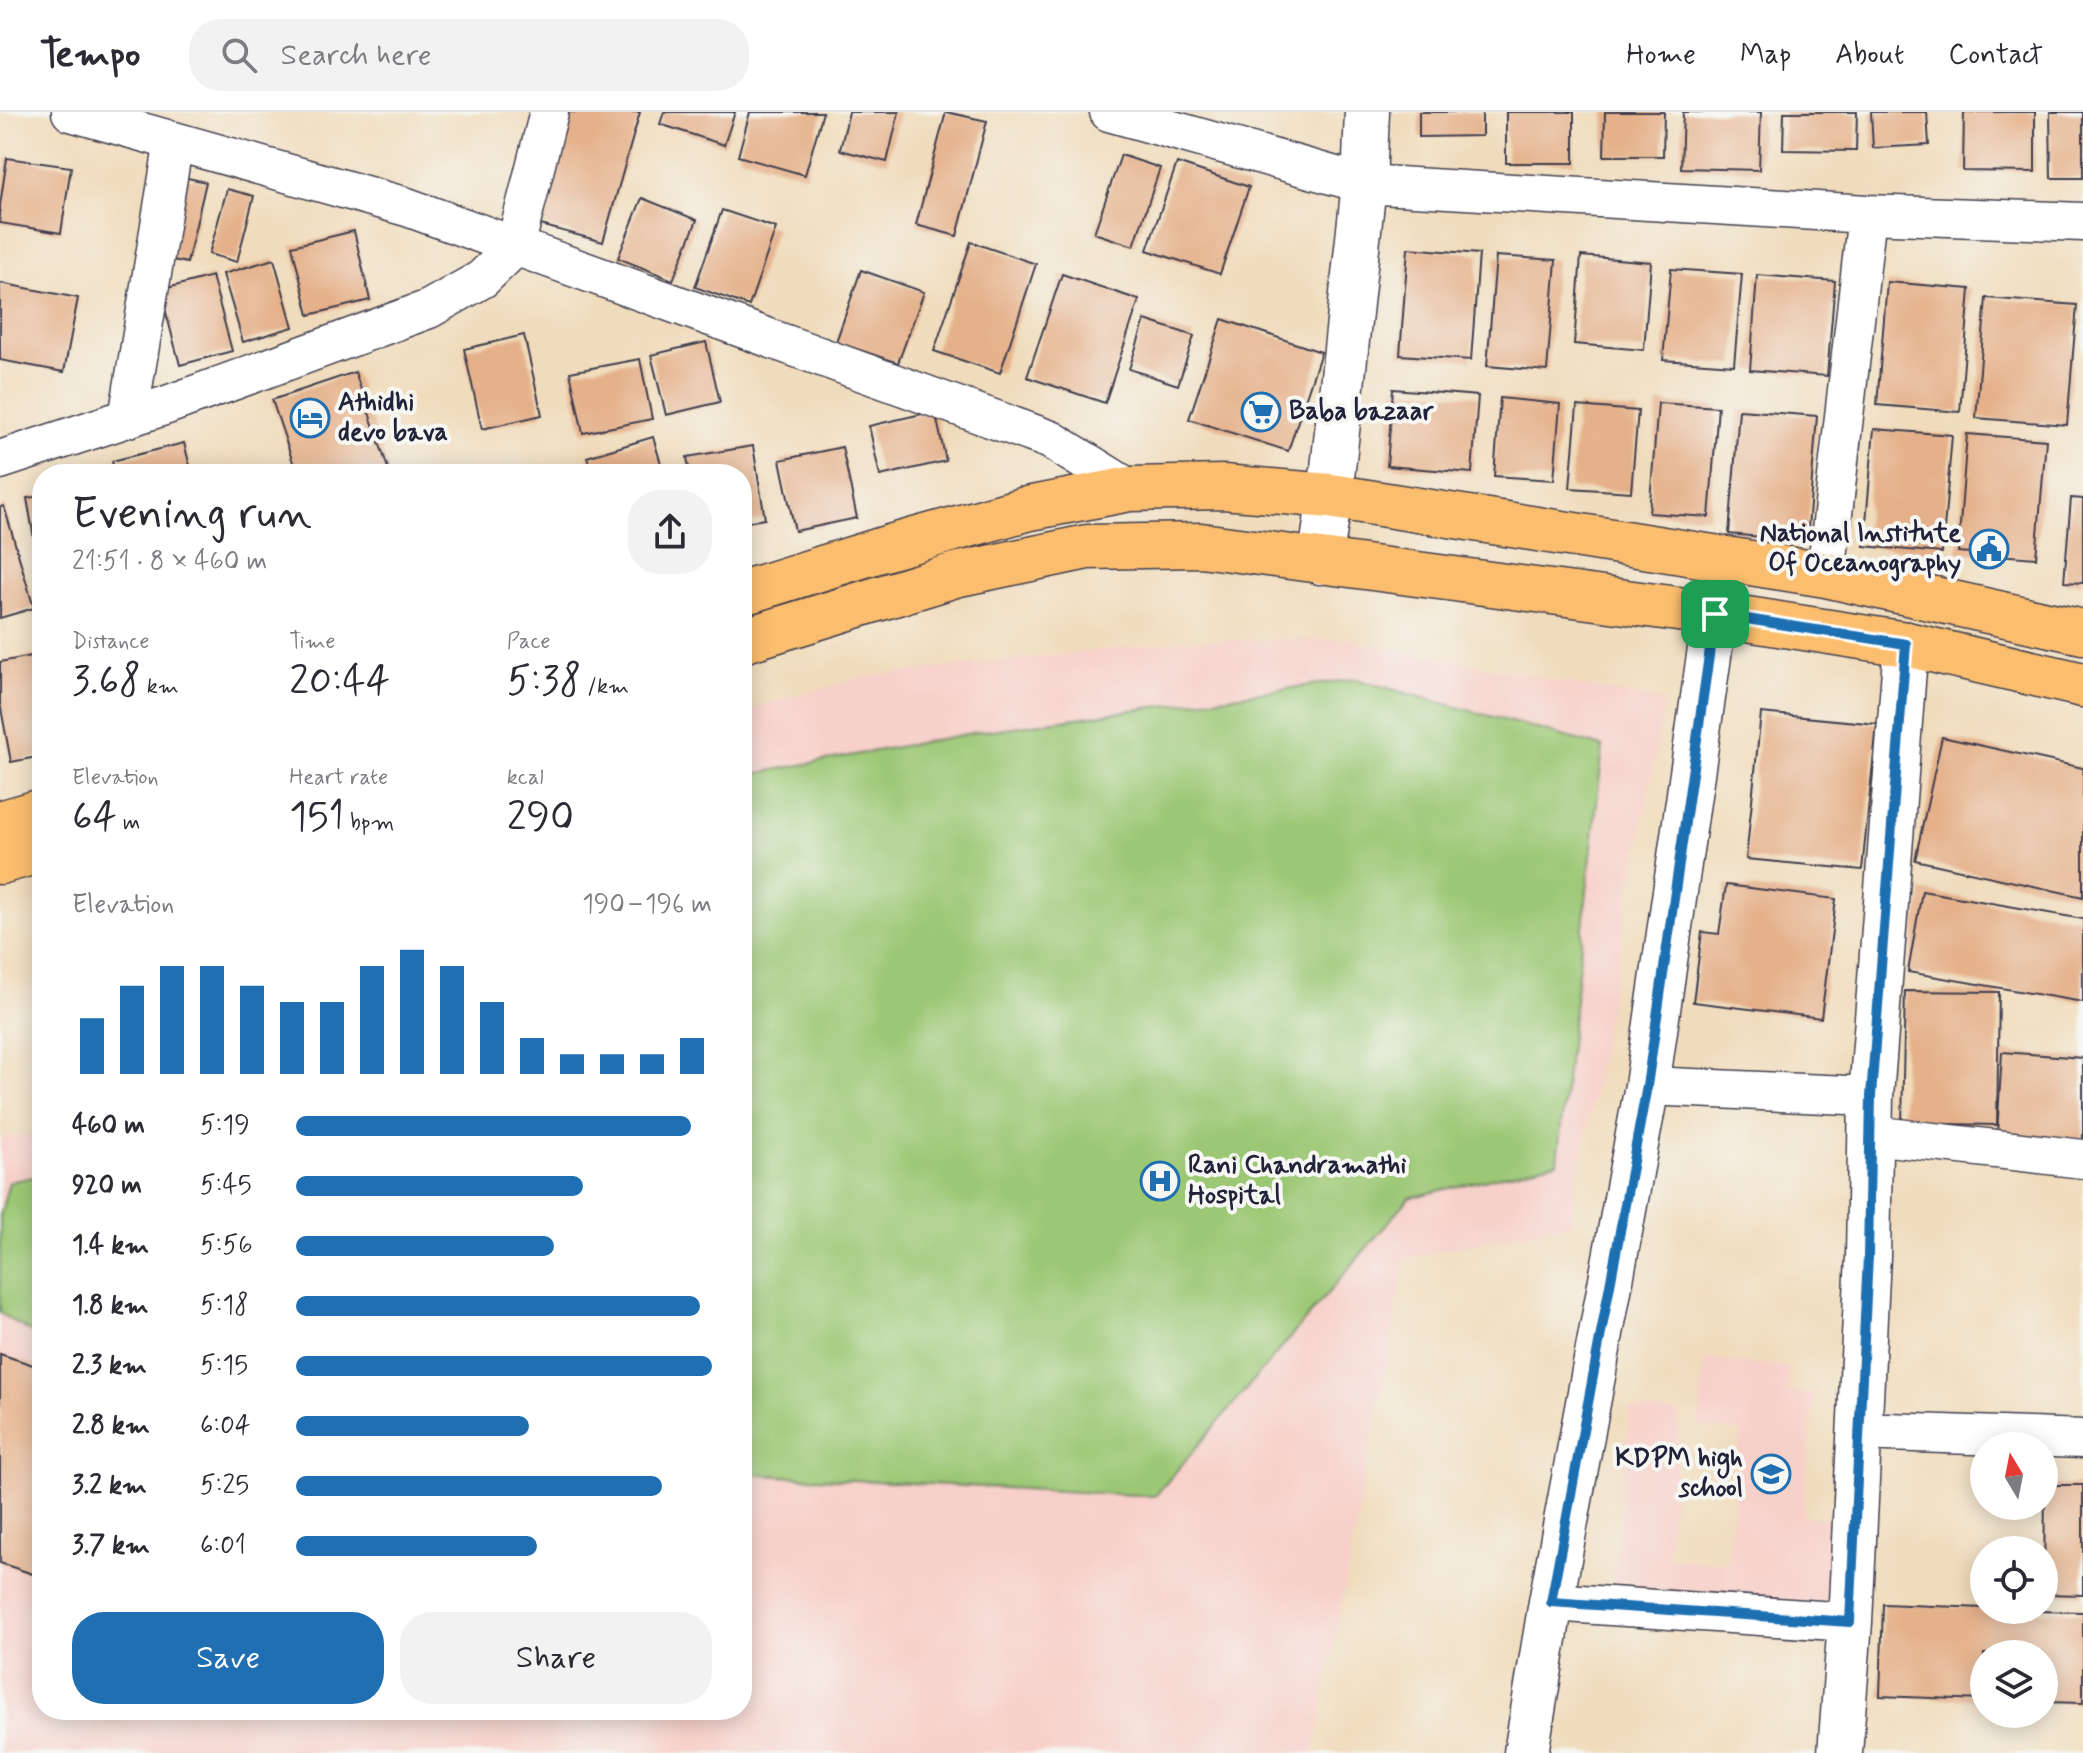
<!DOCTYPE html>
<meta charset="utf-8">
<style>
:root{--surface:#fff;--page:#f2f2f3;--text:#2b2b33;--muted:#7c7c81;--line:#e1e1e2;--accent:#1f6fb2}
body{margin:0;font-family:Mynerve,sans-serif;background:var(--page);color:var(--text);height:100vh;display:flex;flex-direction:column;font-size:30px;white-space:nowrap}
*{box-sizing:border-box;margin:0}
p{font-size:26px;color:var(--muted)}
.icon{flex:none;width:44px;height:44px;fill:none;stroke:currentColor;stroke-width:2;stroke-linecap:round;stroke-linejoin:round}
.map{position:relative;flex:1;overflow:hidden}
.details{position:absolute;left:32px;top:352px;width:720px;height:1256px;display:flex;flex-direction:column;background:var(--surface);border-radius:32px;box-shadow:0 4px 20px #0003}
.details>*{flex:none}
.needle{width:52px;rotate:350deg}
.fabs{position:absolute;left:1970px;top:1320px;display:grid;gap:16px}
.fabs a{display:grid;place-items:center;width:88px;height:88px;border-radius:50%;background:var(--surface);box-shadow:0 4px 20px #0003;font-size:40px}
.pin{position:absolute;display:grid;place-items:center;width:68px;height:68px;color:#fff;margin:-34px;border-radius:16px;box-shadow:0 4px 12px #0006}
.round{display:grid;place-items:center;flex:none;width:84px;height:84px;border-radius:32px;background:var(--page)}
.headline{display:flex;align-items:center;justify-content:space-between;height:136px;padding:0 40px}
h1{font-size:44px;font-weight:600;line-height:60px}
.stats{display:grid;grid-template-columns:repeat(3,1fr);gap:12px;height:136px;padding:8px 40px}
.stats div{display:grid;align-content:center}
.stats b{font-size:40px;font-weight:600}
.stats small{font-size:22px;font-weight:400}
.stats p{font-size:22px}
.chart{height:224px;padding:16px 40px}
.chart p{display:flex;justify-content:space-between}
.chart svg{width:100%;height:144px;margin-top:8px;stroke:var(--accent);stroke-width:6}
.action{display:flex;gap:16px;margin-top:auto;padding:16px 40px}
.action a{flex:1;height:92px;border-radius:32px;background:var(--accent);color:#fff;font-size:32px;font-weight:600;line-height:92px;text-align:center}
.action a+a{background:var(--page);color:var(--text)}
ul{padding:0 40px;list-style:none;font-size:26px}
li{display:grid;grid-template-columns:128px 96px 1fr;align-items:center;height:60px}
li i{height:20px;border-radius:10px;background:var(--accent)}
header{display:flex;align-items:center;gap:48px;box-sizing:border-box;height:112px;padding:0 40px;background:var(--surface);border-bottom:2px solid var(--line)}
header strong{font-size:38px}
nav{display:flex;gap:44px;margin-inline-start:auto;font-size:28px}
.search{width:560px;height:72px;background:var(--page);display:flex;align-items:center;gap:20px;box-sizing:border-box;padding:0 28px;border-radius:32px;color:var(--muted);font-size:30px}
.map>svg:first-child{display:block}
</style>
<header>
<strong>Tempo</strong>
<div class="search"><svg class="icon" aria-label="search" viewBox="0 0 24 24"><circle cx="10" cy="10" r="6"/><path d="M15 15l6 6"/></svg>Search here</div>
<nav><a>Home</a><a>Map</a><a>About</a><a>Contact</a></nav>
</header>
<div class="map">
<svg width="2083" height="1641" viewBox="0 0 2083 1641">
<rect width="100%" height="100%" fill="#f6f6f2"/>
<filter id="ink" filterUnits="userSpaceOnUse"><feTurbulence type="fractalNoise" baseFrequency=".0125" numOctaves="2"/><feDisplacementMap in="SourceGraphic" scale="16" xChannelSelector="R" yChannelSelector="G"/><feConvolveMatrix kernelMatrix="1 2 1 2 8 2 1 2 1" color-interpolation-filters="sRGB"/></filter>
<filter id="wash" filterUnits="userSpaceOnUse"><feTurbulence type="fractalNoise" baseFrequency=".006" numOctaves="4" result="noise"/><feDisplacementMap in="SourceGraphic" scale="32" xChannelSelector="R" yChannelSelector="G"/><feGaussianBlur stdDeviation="1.8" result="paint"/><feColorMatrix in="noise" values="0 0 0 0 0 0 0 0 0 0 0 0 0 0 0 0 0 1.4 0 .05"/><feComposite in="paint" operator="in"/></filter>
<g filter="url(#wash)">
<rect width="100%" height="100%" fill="#f0dcbc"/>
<path fill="#f7d0c9" d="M1344,527L1665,590L1570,1112L1406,1146L1314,1641H0V1027L42,1019V1598H742V599L862,565L1181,529Z
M1705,1247L1790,1255L1788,1279L1814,1282L1803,1404L1845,1408L1836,1495L1613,1475L1630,1297L1681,1301L1667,1445L1727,1451L1740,1319L1698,1315Z"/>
<path fill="#9cc875" stroke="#5f7558" stroke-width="2" d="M1355,567L1603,635L1557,1050L1409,1086L1155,1384L742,1362V664L977,620Z
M42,1063V1227L0,1201V1104L9,1070Z"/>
<g id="blocks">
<path fill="#e5b18a" d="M569,0H640L603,130L537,112Z
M664,0H735L724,33L660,12Z
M750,0H823L805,63L738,44Z
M849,0H899L887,50L840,38Z
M946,0L987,9L957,124L916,113Z
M1419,0H1482V24L1419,25Z
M1506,0H1574V51H1506Z
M1605,0H1664L1663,44H1604Z
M1683,0H1761L1759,58L1681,56Z
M1784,0H1857L1856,39L1783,38Z
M1871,0H1927L1929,33L1873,36Z
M1964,0H2035V60L1963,59Z
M2050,0H2083V66H2051Z
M1121,43L1160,56L1134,134L1094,121Z
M7,46L71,55L61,121L0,111V93Z
M1177,51L1249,75L1220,162L1147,138Z
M183,65L206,70L187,151L164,146Z
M227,77L254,84L237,150L209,142Z
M642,86L697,108L673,168L618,146Z
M722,98L776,116L749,194L695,175Z
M354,119L370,188L309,203L292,134Z
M971,130L1036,152L1000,261L934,239Z
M1408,136L1479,142L1471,248L1400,243Z
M1496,144L1556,148L1547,259L1487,254Z
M1581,144L1651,150L1644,238L1574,232Z
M274,147L293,215L243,230L223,162Z
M1671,157L1742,162L1734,253L1663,248Z
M861,158L924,180L898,251L836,230Z
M1062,162L1139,188L1105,291L1027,265Z
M1757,163L1835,169L1827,264L1750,258Z
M212,164L232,239L180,253L160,178Z
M1887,170L1970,177L1960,300L1877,293Z
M0,171L78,186L64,260L0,248Z
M1986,186L2077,193L2067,313L1976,306Z
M1222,207L1321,240L1288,339L1189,307Z
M1145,208L1194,224L1178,273L1129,257Z
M524,223L542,303L482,317L464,237Z
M706,230L720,290L666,303L651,243Z
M640,247L652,307L583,321L570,260Z
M355,260L390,362H297L272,288Z
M1393,277L1478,284L1472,361L1387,354Z
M1500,286L1560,292L1554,368L1494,364Z
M1658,291L1718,295L1709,405L1649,401Z
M1577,294L1638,299L1631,380L1570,376Z
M1739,298L1817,304L1807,429L1729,422Z
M935,299L946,349L880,364L869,314Z
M1874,317L1952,323L1942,441L1864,434Z
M1967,322L2046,328L2036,446L1958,440Z
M653,325L664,362H592L587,345Z
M184,331L192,362H115L112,349Z
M753,334L765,407L742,411V362H690L687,345Z
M842,335L857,406L795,419L780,348Z
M42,384V455H39L27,386Z
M2071,386L2083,387V471L2064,470Z
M4,394L34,496L0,506V395Z
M42,542V644L11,650L0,591V550Z
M1761,601L1877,612L1862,758L1746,747Z
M1942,625L2083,656V785L1915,748Z
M1726,773L1836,787L1821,906L1693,890L1702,820L1719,822Z
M1922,779L2083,807V890L1908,860Z
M1905,879L1999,880L1997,1013L1902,1011Z
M2002,940L2083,946V1029L1997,1023Z
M0,1242L42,1256V1465L0,1451Z
M2045,1373H2083V1483L2044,1482Z
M1883,1492L1984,1496V1498L2083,1500V1591L2044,1590V1542H1984V1588L1880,1584Z"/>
</g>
</g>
<g filter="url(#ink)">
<use href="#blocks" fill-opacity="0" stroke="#413e4e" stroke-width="2"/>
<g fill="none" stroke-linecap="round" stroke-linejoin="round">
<g stroke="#413e4e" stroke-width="41">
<path id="minor" d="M71,0L407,95L1051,328L1130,377
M1109,0L1364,72L1867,102L2083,110
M128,306L174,29
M0,348L167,293L429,197L482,167L515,135L549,0
M1826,463L1867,102
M1647,974L1871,984
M1871,1023L2083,1047
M1858,1319L2083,1327
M1551,1490L1850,1510"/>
</g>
<g stroke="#413e4e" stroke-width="47">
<path id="tertiary" d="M1320,450L1330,384L1364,72L1367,0
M1526,1641L1551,1490L1647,974L1715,502
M1840,1641L1850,1510L1868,1144L1871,984L1906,532"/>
</g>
<g stroke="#413e4e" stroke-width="47">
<path id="primary" d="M742,481L890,435L1026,397L1130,377L1223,375L1330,384L1826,463L2083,520
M742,529L955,463L1087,435L1201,433L1715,502L1906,532L2083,573
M0,711L42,699
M0,750L42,738"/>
</g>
<use href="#minor" stroke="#fff" stroke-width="38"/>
<use href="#tertiary" stroke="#fff" stroke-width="44"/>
<use href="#primary" stroke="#fbbe6e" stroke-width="44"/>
</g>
</g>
<g fill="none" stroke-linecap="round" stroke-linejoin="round" filter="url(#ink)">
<g stroke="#fff" stroke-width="16">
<path id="route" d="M1715,502L1906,532L1871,984L1868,1144L1850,1510L1551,1490L1647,974Z"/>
</g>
<use href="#route" stroke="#1f6fb2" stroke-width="10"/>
</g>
<defs>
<g id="supermarket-ring" transform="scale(2)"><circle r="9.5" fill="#f6f6f2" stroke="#1f6fb2" stroke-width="1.5"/><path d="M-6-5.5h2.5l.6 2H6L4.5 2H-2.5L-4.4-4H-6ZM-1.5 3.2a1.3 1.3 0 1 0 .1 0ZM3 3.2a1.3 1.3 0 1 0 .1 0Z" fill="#1f6fb2"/></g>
<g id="hotel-ring" transform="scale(2)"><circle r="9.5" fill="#f6f6f2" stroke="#1f6fb2" stroke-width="1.5"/><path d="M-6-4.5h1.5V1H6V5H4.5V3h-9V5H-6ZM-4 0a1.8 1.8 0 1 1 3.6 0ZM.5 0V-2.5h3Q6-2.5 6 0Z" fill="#1f6fb2"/></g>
<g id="civic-ring" transform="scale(2)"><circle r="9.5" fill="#f6f6f2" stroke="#1f6fb2" stroke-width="1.5"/><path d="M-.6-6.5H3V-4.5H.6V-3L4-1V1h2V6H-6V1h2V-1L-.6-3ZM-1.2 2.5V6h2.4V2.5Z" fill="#1f6fb2"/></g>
<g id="hospital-ring" transform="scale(2)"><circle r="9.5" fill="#f6f6f2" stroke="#1f6fb2" stroke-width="1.5"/><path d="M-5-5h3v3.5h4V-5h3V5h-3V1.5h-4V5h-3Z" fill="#1f6fb2"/></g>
<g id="school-ring" transform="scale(2)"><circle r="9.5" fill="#f6f6f2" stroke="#1f6fb2" stroke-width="1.5"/><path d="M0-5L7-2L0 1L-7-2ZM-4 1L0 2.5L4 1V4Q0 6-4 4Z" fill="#1f6fb2"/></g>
</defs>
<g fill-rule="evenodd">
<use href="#supermarket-ring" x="1261" y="300"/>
<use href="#hotel-ring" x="310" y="306"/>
<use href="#civic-ring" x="1989" y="437"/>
<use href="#hospital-ring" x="1160" y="1069"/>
<use href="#school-ring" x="1771" y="1362"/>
</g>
<g text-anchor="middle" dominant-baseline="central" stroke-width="8" stroke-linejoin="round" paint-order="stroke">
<g font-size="26" font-weight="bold" fill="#22223b" stroke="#f6f6f2" text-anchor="start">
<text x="338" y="291">Athidhi<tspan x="338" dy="30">devo bava</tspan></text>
<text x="1289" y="300">Baba bazaar</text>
<text x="1961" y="422" text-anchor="end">National Institute<tspan x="1961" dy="30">Of Oceanography</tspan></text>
<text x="1188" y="1054">Rani Chandramathi<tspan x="1188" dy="30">Hospital</tspan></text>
<text x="1743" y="1347" text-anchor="end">KDPM high<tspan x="1743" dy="30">school</tspan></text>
</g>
</g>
</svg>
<div class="fabs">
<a><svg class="needle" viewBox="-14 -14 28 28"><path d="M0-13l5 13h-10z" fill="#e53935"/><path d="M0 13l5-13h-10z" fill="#7c7c81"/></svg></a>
<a><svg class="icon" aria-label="locate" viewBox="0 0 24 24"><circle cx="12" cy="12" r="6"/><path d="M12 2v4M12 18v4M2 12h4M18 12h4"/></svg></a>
<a><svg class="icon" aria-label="layers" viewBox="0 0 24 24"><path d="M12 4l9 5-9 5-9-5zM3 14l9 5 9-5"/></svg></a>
</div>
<div class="pin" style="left:1715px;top:502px;background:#1e9e55"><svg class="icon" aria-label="arrive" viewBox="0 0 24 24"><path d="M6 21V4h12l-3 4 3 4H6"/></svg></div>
<section class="details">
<div class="headline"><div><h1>Evening run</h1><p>21:51 · 8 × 460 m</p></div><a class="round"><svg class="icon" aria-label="share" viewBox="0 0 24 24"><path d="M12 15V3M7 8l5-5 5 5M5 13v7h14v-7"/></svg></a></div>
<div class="stats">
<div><p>Distance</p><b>3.68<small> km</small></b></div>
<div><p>Time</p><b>20:44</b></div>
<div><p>Pace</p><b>5:38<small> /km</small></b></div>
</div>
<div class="stats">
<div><p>Elevation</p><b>64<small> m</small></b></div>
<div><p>Heart rate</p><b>151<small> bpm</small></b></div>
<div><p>kcal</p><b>290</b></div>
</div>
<div class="chart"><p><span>Elevation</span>190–196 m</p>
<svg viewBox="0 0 160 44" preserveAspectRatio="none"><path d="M5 44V27M15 44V17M25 44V11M35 44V11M45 44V17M55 44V22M65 44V22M75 44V11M85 44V6M95 44V11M105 44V22M115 44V33M125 44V38M135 44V38M145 44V38M155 44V33"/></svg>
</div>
<ul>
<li><b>460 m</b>5:19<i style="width:95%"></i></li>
<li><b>920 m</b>5:45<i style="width:69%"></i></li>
<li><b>1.4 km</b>5:56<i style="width:62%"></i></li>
<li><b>1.8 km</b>5:18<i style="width:97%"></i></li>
<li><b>2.3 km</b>5:15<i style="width:100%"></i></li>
<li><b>2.8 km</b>6:04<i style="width:56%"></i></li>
<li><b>3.2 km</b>5:25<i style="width:88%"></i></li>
<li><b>3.7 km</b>6:01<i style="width:58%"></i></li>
</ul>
<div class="action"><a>Save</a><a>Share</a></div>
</section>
</div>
